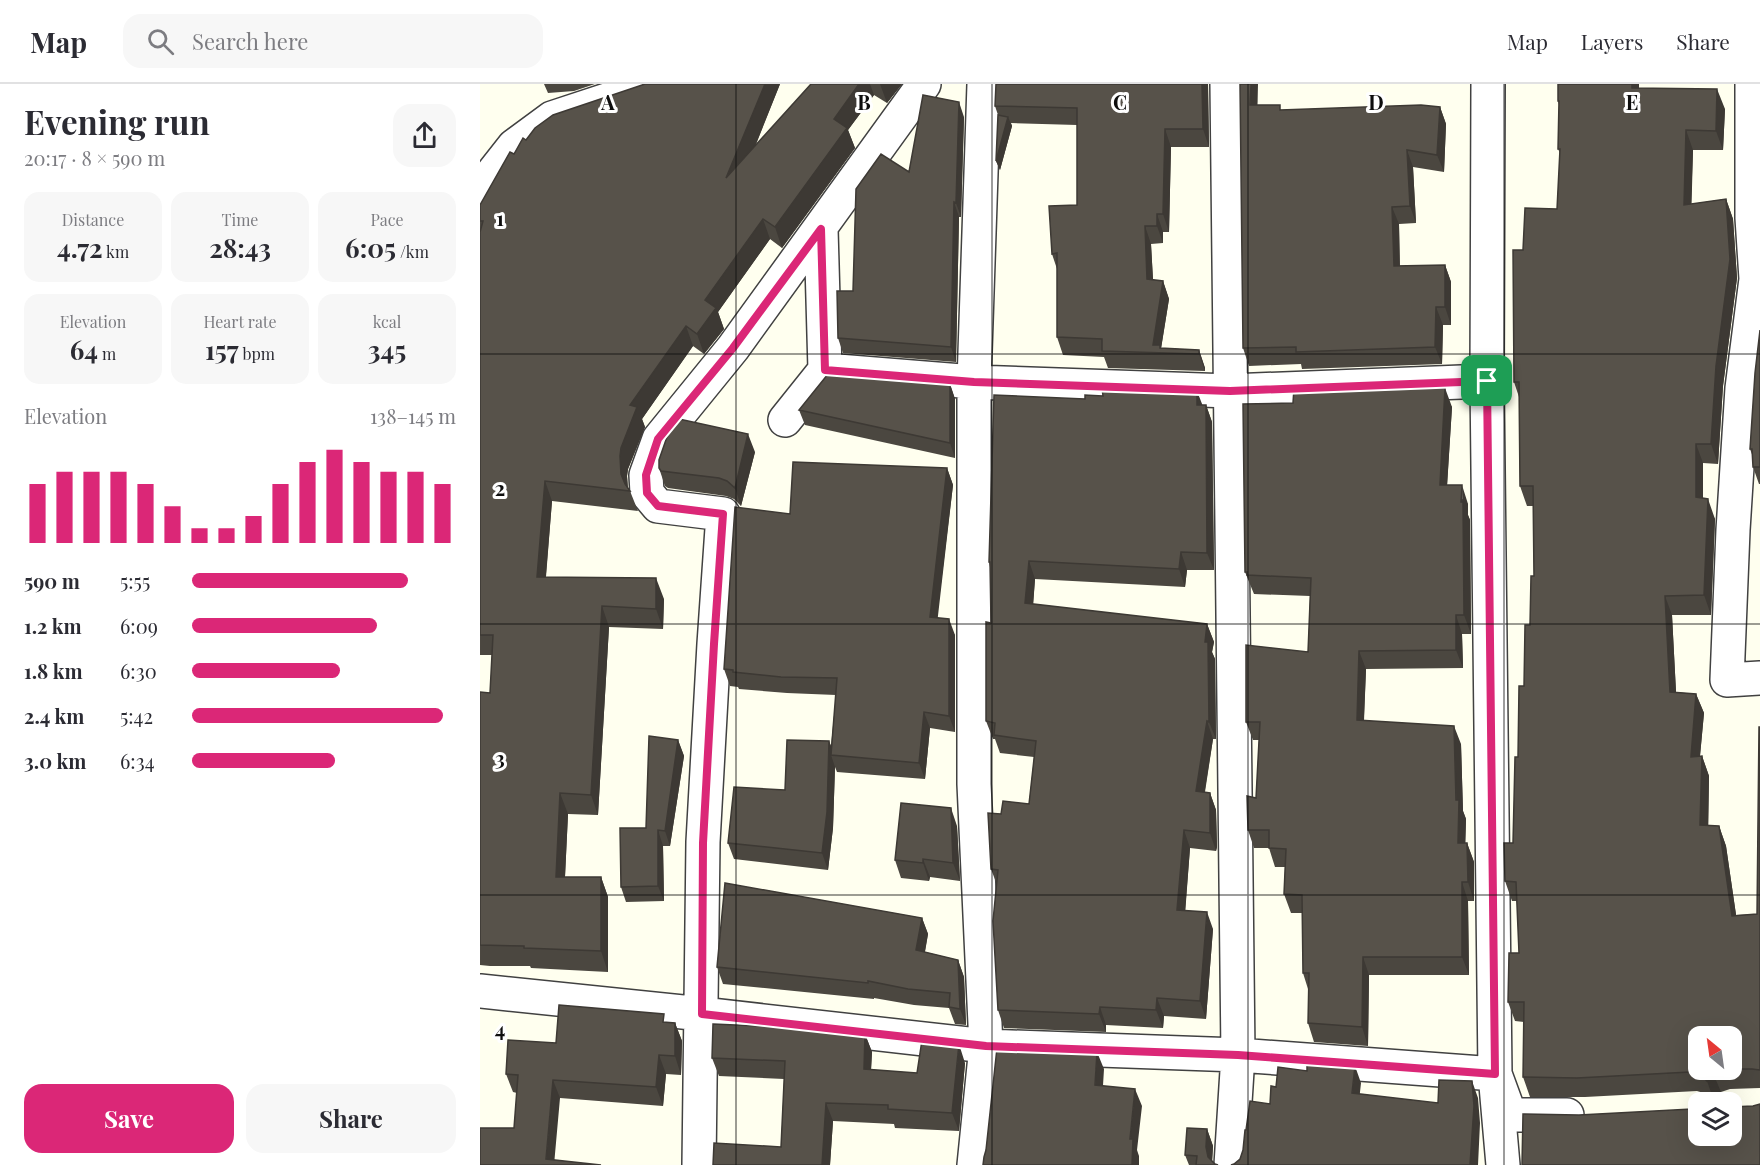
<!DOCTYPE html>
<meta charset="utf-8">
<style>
:root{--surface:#fff;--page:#f7f7f7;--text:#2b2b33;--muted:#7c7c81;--line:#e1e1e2;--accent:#db2777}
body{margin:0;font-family:"Playfair Display",serif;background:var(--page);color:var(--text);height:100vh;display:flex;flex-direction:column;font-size:22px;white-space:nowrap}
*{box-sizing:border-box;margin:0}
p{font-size:20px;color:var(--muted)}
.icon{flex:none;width:33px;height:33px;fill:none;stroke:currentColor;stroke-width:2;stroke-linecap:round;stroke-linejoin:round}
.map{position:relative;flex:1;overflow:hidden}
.drawer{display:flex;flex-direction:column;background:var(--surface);width:480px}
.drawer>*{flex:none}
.needle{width:39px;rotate:331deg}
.tools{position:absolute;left:1208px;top:942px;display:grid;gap:12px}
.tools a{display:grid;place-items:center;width:54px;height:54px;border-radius:12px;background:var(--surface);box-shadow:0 6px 24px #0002;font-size:30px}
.pin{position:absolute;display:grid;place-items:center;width:51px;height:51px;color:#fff;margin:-26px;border-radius:12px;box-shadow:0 3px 9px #0006}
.round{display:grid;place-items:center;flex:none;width:63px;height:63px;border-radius:18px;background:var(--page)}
.head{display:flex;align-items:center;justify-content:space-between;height:102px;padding:0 24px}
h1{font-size:33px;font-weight:700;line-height:45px}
.metrics{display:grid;grid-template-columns:repeat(3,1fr);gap:9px;height:102px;padding:6px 24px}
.metrics div{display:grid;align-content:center;border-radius:15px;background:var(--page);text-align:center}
.metrics b{font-size:26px;font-weight:700}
.metrics small{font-size:16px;font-weight:400}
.metrics p{font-size:16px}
.chart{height:168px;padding:12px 24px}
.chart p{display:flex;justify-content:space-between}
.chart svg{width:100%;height:108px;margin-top:6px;stroke:var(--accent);stroke-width:6}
.action{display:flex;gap:12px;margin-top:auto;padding:12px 24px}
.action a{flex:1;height:69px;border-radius:18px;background:var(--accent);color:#fff;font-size:24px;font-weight:700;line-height:69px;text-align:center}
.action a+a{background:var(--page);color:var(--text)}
ul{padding:0 24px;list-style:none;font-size:20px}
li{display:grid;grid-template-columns:96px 72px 1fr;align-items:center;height:45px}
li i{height:15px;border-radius:8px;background:var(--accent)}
header{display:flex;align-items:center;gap:36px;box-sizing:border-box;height:84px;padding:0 30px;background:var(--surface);border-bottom:2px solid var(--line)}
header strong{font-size:28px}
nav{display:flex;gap:33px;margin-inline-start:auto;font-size:21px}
.search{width:420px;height:54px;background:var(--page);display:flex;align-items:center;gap:15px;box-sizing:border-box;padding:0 21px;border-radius:18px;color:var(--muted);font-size:22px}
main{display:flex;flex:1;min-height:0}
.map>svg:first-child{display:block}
</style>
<header>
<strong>Map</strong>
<div class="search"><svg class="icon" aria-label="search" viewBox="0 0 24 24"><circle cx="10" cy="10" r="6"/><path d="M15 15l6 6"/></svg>Search here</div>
<nav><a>Map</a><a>Layers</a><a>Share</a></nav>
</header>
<main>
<section class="drawer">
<div class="head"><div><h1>Evening run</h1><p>20:17 · 8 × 590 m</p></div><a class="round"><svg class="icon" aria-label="share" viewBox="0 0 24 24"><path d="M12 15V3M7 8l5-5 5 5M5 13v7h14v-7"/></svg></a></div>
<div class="metrics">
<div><p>Distance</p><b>4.72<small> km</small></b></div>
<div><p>Time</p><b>28:43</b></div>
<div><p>Pace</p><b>6:05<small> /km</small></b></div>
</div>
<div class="metrics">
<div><p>Elevation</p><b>64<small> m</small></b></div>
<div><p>Heart rate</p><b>157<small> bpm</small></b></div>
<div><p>kcal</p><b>345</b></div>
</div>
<div class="chart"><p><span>Elevation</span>138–145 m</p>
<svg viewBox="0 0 160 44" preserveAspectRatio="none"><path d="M5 44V20M15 44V15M25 44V15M35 44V15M45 44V20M55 44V29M65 44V38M75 44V38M85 44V33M95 44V20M105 44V11M115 44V6M125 44V11M135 44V15M145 44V15M155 44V20"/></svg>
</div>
<ul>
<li><b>590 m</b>5:55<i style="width:82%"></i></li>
<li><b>1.2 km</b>6:09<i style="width:70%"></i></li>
<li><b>1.8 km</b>6:30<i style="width:56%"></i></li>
<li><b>2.4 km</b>5:42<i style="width:95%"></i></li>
<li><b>3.0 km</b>6:34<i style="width:54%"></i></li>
</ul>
<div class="action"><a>Save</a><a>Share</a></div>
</section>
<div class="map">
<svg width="1280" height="1081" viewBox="0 0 1280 1081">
<rect width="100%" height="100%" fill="#ffffef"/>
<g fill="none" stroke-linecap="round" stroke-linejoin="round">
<g stroke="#414141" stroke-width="36">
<path id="minor" d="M747,0L758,971L751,1081
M1008,0L1007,297L1015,990L1023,1081
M1272,0V134L1276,195L1262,304L1253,446L1247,596L1280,594
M0,105L34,62L72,34L163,4L171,0
M341,145L345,286
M305,336L345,286L494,298L750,307L1007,297
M0,907L222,930L506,962L758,971L1015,990L1030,1031H1087
M219,1081L223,758L234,560L243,430L178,422L167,409L166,391L179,355L253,264L444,0
M494,1081L506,962L494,700V298L504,0"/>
</g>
<use href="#minor" stroke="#fff" stroke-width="33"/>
</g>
<path fill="#4b4740" d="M64,0H115L94,7L68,9Z
M300,0L275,63L331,0H422L407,19L394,11L368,46L375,64L302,164L290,155L238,228L244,245L224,270L213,262L162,335L165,343L148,385L147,392L148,404L150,407L158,427L72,417L66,493L184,515L183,545L129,543L118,731L88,730L85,793H121L128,813V888L51,884L50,882H10L0,881V608L10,609L12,571H0V121L34,70L46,56Z
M728,0L729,63H691L689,148H683V159L671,160L673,196L683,197L689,215L681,264L719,266L725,284V287L628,284L624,273L583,271L577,253V185L572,170L597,121V41L531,39L532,42L520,86L516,77L518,31L515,22Z
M778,0L777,21L802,26L960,23L966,40L964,88L933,83L936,139L919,140L920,182L965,181L971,198V241H963L962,280L822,285L821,280L769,282L763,264Z
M1078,0H1159V4L1245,25L1243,66H1213L1211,120L1246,115L1253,135L1257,194L1243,302L1238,380L1223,379V414L1235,435L1231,531H1192L1196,608L1216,610L1224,629L1220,672H1222L1229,692L1228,742H1239L1246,762L1256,831L1277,830L1280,643V1004L1250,1005L1241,1008L1234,1017L1227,1010L1217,1007L1105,1013H1050L1043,993L1044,938L1035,937L1028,918L1039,869L1037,817H1032L1025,797L1033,759L1038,673L1054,492L1053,422H1047L1040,402L1039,313L1034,298L1043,166L1077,125L1080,69L1078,65L1079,21L1078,17Z
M484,33L481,133H479L476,278L363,269L358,254L373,207L429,88Z
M1280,246V400H1279L1273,383V373L1270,365Z
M954,299L956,304L972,323L967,401L988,420V431L990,436L991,550H982L983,584L886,585L884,637L981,660L983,727L986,735L985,759H987L994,778V817H988L989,891H889L888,962L834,958L828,939V905L823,889L822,829H811L804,810L805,783H795L789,764H774L768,746L776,714L779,656H773L766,638L828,568L830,512L774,510L765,488L813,319Z
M470,300L475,315V374L325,341L319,326Z
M722,321H726L732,338L734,486H707L705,503L555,495L553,520L727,540L734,558L732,568L735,575L736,655H733L725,708L730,709L736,726L737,763L736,767L710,764L705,827L733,845L726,935L684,932L683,944L626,941V948L524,944L518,926L517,801L511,785L521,730L549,720L554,673L520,669L515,655H513L506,637L511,539L510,483L509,478Z
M275,368L261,422L254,415L246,412L188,404L185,402L179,384Z
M467,384L473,401L457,533L475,551V648L450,644L445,695L357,688L355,683L353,744L348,786L254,775L248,759L305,706L349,657L351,662L356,611L307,609L259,605L258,603L250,602L244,585L310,430Z
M198,656L204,672L190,762H183L184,817L146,818L141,803L166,744Z
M477,742L480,797L450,793L449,797L421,794L415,776Z
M442,834L448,850L445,868L478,876L484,893L486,941L475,940L469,924L434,921L394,914V915L243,900L237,883Z
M187,938L195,939L202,957L201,991L186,990L183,1022L80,1014L0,1081L34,1044L37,1009L33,1008L26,990L76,959Z
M385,950L392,968L391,986L437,989L485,979L479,1047L415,1044L414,1040L353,1037L350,1081H233L301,1063L304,995L239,992L232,974Z
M727,1045L733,1062L732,1077L735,1080L738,1081H709L705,1071Z"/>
<path fill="#3d3934" d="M285,0H300L254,114L246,94Z
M379,0H390L394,11L368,46L375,64L302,164L295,143L354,35Z
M400,0H422L407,19Z
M722,0H728L729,63L723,45Z
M771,0H778L777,39L770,21Z
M1152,0H1159V24L1152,4Z
M1237,5L1245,25L1243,66L1236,47Z
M479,18L484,33L481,133L476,119Z
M960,23L966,40L964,88L957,71Z
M528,33L532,42L520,86L516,77Z
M685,45L691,63L689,148L683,130Z
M1206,46L1213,66L1211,141L1204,121Z
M927,66L933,83L936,139L930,122Z
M1246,115L1253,135L1257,194L1243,302L1238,380L1231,360Z
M474,118L479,133L476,278L471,263Z
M912,123L919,140L920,199L914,182Z
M677,130L683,148V159L677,142Z
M283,135L290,155L238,228L244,245L224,270L217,250L225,216Z
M665,142L671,160L674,213L667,195Z
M965,181L971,198V241L965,223Z
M683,197L689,215L681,265L673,261Z
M956,223L963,241L962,280L955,263Z
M206,242L213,262L162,335L165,343L148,385L147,392L148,407L141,390L140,372L150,321Z
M719,266L725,284V287L719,270Z
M470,300L475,315V374L470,359Z
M965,304L972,323L966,419L960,401Z
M717,307L724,325L717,321Z
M726,321L732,338L734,486L727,469Z
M268,350L275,368L261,422L255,404Z
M1216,360L1223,379V432L1216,413Z
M467,384L473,401L456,549L450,533Z
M65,397L72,417L64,514L57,493Z
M982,401L988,420V431L990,436L991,550L984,531Z
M1228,415L1235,435L1231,531L1224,511Z
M701,468L707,486L705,503L699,485Z
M549,477L555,495L552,537L545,519Z
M176,494L184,515L183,545L176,525Z
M1185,512L1192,531L1197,627L1190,608Z
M122,522L129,543L118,731L111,711Z
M976,531L982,550L983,584L976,566Z
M469,535L475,551V648L469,632Z
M727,540L734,558L732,568L735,575L736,655L729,638L725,558Z
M879,567L886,585L883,655L877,636Z
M1216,610L1224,629L1218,693L1211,673Z
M444,628L450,644L445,695L439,679Z
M727,637L733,655L722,724L716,707Z
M974,642L981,660L983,727L986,735L985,777L978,759Z
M198,656L204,672L190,762L185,747Z
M349,657L355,672L351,671L355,683L353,744L348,786L342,769Z
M1222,672L1229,692L1228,761L1220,741Z
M80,709L88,730L84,813L76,793Z
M730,709L736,726L737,763L736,767L730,749Z
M471,724L477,742L480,797L473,779Z
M1239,742L1246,762L1259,851L1252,832Z
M178,746L183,762L184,817L178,802Z
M704,746L710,764L704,844L697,826Z
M987,759L994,778V817L988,798Z
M443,775L450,793L449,797L443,779Z
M121,793L128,813V888L121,867Z
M982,798L988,817L989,891L982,873Z
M727,828L733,845L726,935L720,917Z
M442,834L448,850L442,883L436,866Z
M883,873L889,891L888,962L882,943Z
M478,876L484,893L486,941L480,925Z
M677,914L684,932L683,944L676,926Z
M620,923L626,941V948L619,930Z
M195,939L202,957L201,991L195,972Z
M385,950L392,968L390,1004L384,985Z
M479,960L485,979L479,1047L472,1029Z
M617,968L624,985L622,1018L615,1001Z
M179,971L186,990L183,1022L176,1003Z
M875,982L881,999L878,1026L872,1009Z
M1233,989L1241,1008L1234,1017L1227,997Z
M73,996L80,1014L74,1081L66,1075Z
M992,997L998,1014L1000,1039L998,1081H990Z
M655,1005L662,1022L657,1066L659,1072V1081H652L650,1055Z
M346,1019L353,1037L350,1081H342Z
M727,1045L733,1062L732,1080L728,1073L726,1063Z"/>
<path fill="#57524a" stroke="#3d3934" stroke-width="1.5" d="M165,0H285L246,94L331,0H379L354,35L367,44L295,143L283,135L225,216L236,224L217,250L206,242L150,321L157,323L141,364L140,372L141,390L145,400L150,407L65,397L57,493L176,494V525L122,522L111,711L80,709L76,793H121V867L44,864V862L0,861V608L10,609L13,551H0V148L3,137H0V121L30,68L34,70L43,54L46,56L55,44L73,31Z
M516,0H722L723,45H685L683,130H677V142H665L667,195L683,197L673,261H680V264L719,266V270L622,267V255L577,253V169L572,170L569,122L597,121V24L515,22Z
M760,0H771L770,21H800V26L941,21L960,23L957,71L927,66L930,122L912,123L914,182L965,181V223H956L955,263L816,268V263L763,264Z
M1078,0H1152V4L1237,5L1236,47L1206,46L1204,121L1246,115L1250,175L1236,282L1231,360H1216V413L1228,415L1224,511L1185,512L1190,608L1216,610L1211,673L1222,672L1220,741L1239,742L1252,832L1277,830L1279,643H1280V986L1272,985H1251V952H1218V986H1248H1243L1233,989L1227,997L1220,990L1210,988L1097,994L1043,993L1044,918H1028L1029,869H1039L1036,798L1025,797L1024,759H1033L1035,673H1038L1039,602H1044L1045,541H1050L1051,492H1054L1053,402H1040L1039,298H1034L1033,166H1043L1045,124L1077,125L1080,65H1078L1079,17H1078Z
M443,11L479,18L476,119L474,118L471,263L358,254L357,207H373L376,105L401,70L429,88Z
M518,31L528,33L516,77Z
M1280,246V383H1273L1272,365H1270L1275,289Z
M348,290L470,300V359L319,326Z
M954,299V304H965L960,401H982L981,418H983L984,531H976V566L879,567L877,636L974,642L976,716H979L978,759H987L988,798H982V873H883L882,943L828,939L829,889H823L822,811L804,810L806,765L789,764V746H768L767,712L776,714L780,638H766V561L828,568L831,494L767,491V488H765L763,320L813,319L814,304Z
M622,304L717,307V321H726L727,469L701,468L699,485L549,477L545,519L727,540L725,558H728L729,638L727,637L716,707L730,709V749L704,746L697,826L727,828L720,917L677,914L676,926L620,923L619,930L518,926L513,837L518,786L511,785L508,729L521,730L523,717L549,720L556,657L514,651L515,639L506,637V538L511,539L510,478H509L514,311L605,315V311L623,312Z
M199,335L268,350L255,404L247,397L239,394L181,387L179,384V376L189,347Z
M313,378L467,384L450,533L469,535V632L444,628L439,679L351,671L357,594L301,593L253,588V586L244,585L255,423L310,430Z
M169,652L198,656L185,747L178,746V802L141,803L140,744H166Z
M307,656L349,657L347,728L342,769L248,759L254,703L305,706Z
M421,719L471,724L473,779L443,775V779L415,776Z
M245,799L442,834L436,866L478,876L480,925L469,923L470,909L428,905L388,897V899L237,883Z
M79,921L184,930L183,938L195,939V972L179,971L176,1003L73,996L66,1075L121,1081H0V1044H34L38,991L26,990L28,956L76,959Z
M233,940L343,945L385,950L384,985L437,989L442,956L479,960L472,1029L408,1025V1021L346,1019L342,1081H233L234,1059L301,1063L305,977L232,974Z
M517,964L617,968L615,1001L655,1005L650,1055H653L652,1081H503L504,1073L506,1066Z
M827,978L875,982L872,1009L958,1019L959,996L992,997L994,1022L990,1081H751L754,1080L760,1075L763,1066L765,1046H766L770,1017L790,1020L791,1002L796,1003L798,983L827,987Z
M1228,1014L1232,1018H1224Z
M1280,1020V1081H1042L1043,1030L1099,1031L1212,1025L1218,1023V1052H1251V1023L1273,1022Z
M707,1044L727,1045L726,1063L728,1073L735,1080L738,1081H716L717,1072L705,1071Z"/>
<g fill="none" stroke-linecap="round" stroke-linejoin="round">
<g stroke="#fff" stroke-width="12">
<path id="route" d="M341,145L345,286L494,298L750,307L1007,297L1015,990L758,971L506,962L222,930L223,759L234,560L243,430L178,422L167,409L166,391L178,355L253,264Z"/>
</g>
<use href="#route" stroke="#db2777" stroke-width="8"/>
</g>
<path fill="none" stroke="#0e0e0e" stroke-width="1.5" stroke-opacity="0.55" d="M256,0V1081M512,0V1081M768,0V1081M1024,0V1081M0,270H1280M0,540H1280M0,811H1280"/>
<g font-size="20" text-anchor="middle" font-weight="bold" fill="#0e0e0e" stroke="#fff" stroke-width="6" stroke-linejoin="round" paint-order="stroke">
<text x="128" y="26">A</text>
<text x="384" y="26">B</text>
<text x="640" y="26">C</text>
<text x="896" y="26">D</text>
<text x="1152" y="26">E</text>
<text x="20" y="142">1</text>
<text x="20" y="412">2</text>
<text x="20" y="682">3</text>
<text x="20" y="953">4</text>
</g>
</svg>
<div class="tools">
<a><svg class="needle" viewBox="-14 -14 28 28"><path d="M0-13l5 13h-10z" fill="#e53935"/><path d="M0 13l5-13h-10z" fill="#7c7c81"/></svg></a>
<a><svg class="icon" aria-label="layers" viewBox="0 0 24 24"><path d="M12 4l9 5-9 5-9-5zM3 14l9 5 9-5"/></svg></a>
</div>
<div class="pin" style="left:1007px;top:297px;background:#1e9e55"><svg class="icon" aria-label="arrive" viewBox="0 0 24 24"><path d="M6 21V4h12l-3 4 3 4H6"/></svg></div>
</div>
</main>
